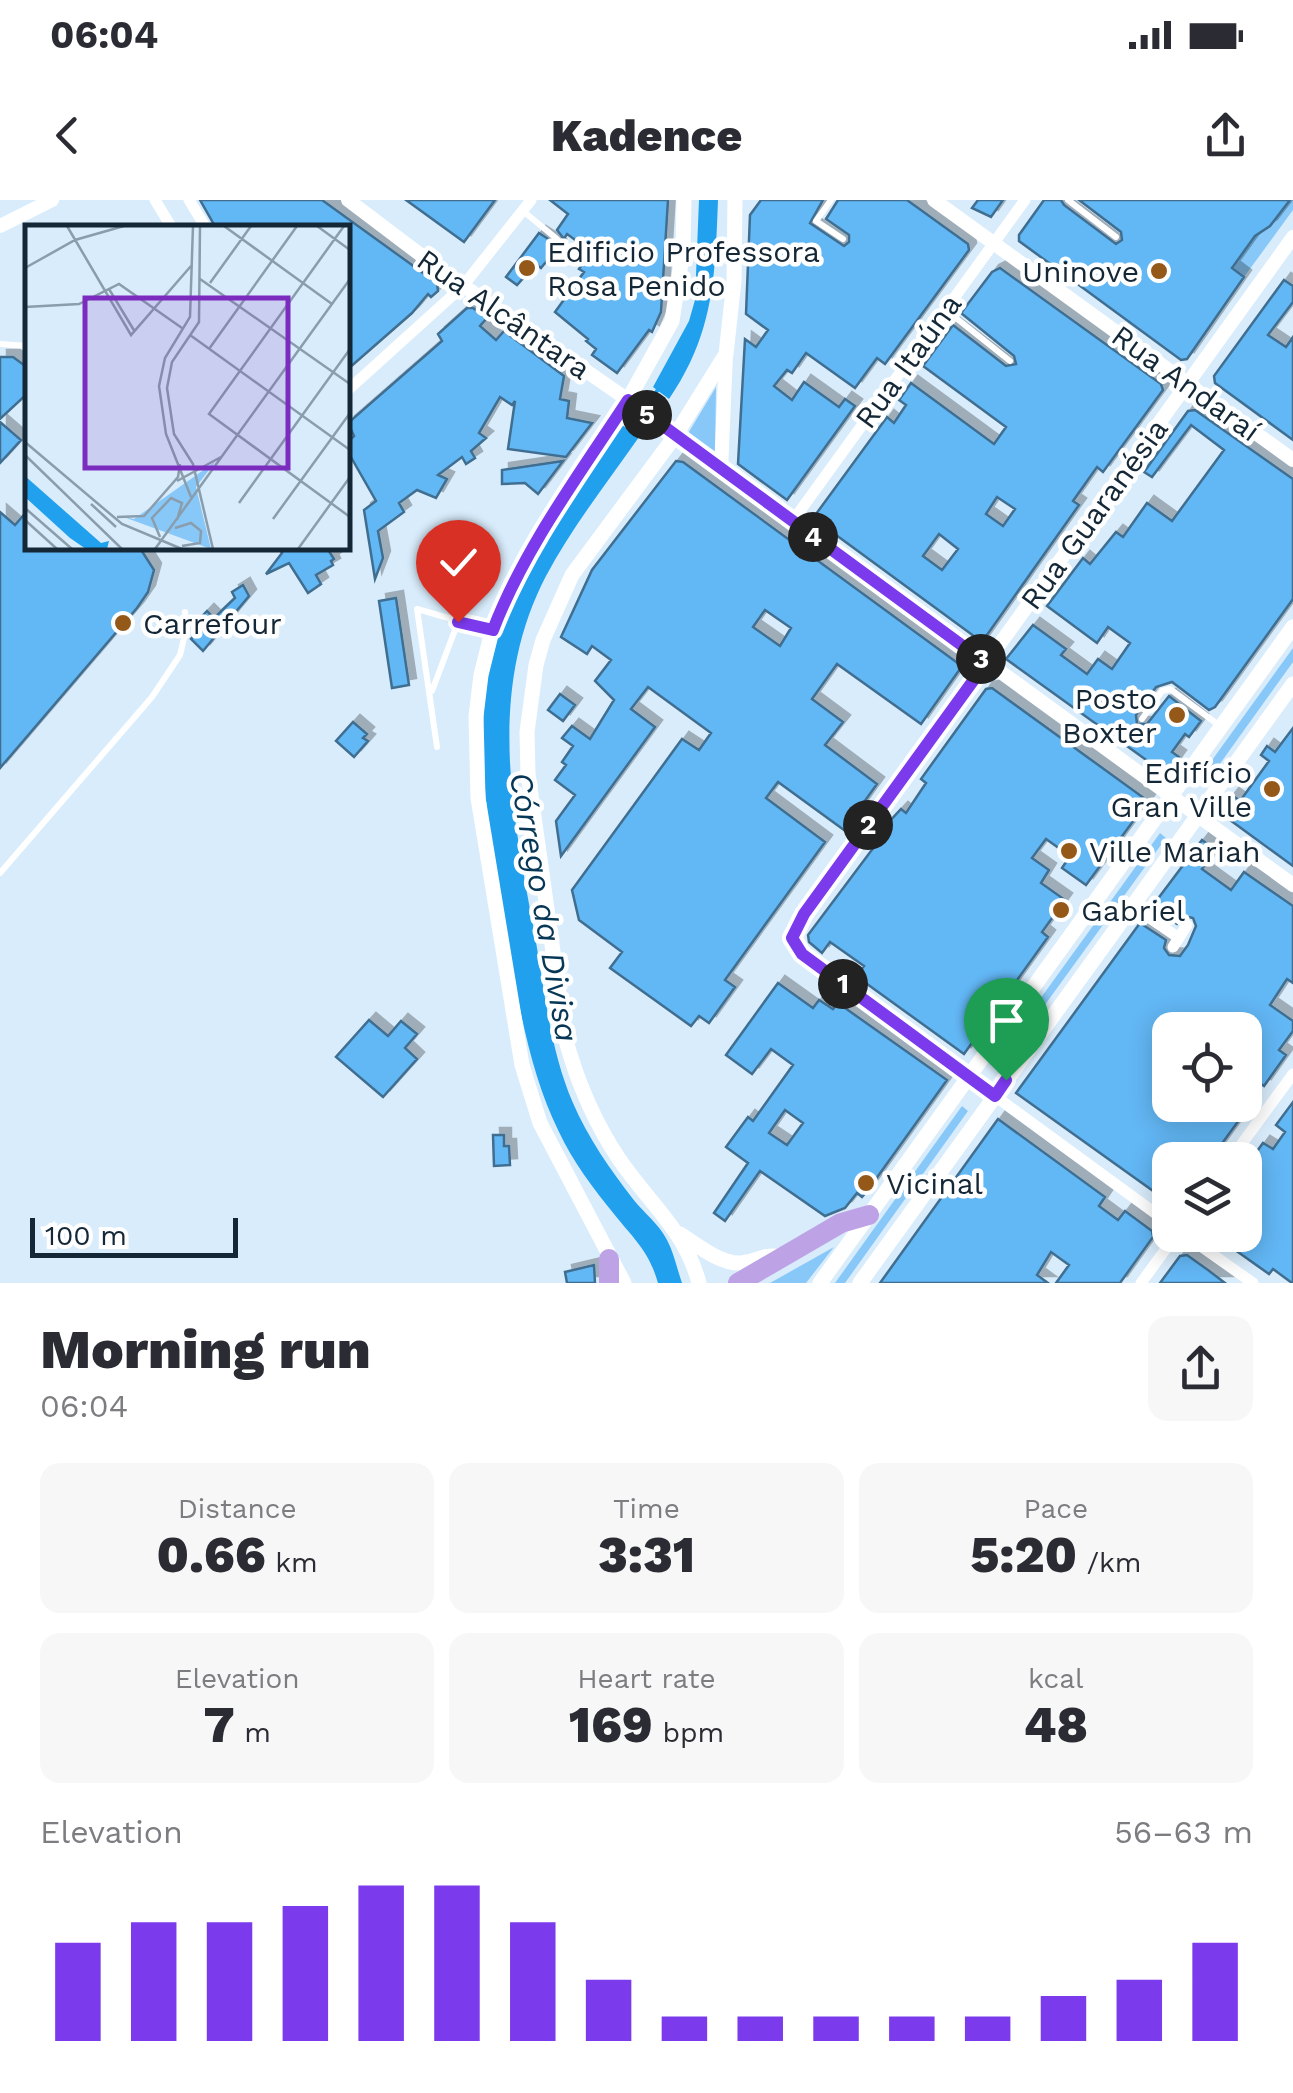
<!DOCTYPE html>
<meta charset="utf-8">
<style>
:root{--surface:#fff;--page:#f7f7f7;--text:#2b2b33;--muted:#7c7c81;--accent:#7c3aed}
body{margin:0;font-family:"Work Sans",sans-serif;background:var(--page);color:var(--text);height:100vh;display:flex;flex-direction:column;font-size:38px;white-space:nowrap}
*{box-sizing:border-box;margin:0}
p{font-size:32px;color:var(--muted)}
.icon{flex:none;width:55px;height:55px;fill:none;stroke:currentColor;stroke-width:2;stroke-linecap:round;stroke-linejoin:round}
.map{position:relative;height:1083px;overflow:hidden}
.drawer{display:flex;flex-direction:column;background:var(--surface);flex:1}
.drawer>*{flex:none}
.tools{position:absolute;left:1152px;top:812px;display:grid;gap:20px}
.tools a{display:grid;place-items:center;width:110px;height:110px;border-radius:20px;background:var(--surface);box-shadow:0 5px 25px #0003;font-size:50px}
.scale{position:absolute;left:30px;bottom:25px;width:208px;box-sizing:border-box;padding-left:10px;border:5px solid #142736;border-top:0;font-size:28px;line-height:35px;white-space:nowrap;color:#142736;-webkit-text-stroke:8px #fff;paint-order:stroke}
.pin{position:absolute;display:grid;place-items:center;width:85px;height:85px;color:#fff;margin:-102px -42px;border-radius:50% 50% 50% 0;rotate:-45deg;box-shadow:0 0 10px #0007}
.pin .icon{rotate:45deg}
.km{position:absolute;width:50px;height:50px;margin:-25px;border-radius:50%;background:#222;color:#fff;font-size:28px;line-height:50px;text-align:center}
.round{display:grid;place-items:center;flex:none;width:105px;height:105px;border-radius:20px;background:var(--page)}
.overview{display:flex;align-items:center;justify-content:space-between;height:170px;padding:0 40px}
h1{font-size:55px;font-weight:800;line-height:75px}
.stats{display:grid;grid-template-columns:repeat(3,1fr);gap:15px;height:170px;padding:10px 40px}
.stats div{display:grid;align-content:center;border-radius:20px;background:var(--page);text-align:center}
.stats b{font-size:50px;font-weight:800}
.stats small{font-size:28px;font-weight:400}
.stats p{font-size:28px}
.chart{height:280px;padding:20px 40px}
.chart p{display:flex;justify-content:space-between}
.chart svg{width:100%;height:180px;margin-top:10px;stroke:var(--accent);stroke-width:6}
.status{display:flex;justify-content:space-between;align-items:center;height:70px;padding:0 50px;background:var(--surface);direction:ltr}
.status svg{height:28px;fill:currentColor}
header{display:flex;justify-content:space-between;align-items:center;height:130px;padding:0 40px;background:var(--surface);font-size:45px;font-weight:800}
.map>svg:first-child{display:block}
</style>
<div class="status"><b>06:04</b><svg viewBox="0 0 49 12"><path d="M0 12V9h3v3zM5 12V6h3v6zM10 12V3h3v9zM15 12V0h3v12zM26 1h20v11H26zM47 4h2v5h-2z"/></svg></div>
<header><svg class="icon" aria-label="back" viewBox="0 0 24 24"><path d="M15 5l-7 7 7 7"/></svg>Kadence<svg class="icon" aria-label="share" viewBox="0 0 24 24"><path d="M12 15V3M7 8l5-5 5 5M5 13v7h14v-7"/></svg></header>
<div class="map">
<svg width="1293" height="1083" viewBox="0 0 1293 1083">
<defs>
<filter id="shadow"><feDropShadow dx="7" dy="-7" stdDeviation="0" flood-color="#0004"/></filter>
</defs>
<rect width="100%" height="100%" fill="#d9ecfb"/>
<path fill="#88c8f8" d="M1290,0H1293V10L1244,77L1231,68L1255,36L1270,26Z
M716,187L715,254L687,235Z
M1293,448V462L1204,586L1197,581Z
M1160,633L1166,638L1002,864L996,860Z
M962,906L968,911L845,1083H835Z
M834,1047L806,1083H770Z"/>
<path fill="#21a0ed" d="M699,0H718C715,77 714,133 669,199L653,187L689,121L695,100Z
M622,225L639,237C607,283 572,327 546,376C488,487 511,608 533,725C544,784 549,848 573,903C588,938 610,969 633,999C644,1013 659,1024 667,1040C674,1053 677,1069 682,1083H658C649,1051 634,1039 614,1014C593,988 573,962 559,932C527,867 516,789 504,719C483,597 465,502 515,383C537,330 588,272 622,225Z"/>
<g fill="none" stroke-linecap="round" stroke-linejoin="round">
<path stroke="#21a0ed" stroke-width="4" d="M628,234L659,188"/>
</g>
<path fill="#62b7f5" stroke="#406e90" stroke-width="2.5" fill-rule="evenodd" filter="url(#shadow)" d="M200,0H322L437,83L438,91L431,97L428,94L412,113L348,169V28H216Z
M406,0H495L464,42Z
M550,0H668L661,112L652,132L649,130L617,173L592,155L596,149L586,141L588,139L555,112L584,72L579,69L592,52L567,34L564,39L557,30L568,14Z
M761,0H823L810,23L844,46L849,42V35L826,19L838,0H907L968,44L969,50L885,164L877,158L855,188L806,153L792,173L787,170L774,186L792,200L804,182L839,207L845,199L855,206L787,300L738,264L745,139L756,147L768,130L746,114L750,15Z
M978,0H1003L991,17L972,8Z
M1044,0H1061L1064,5L1116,44L1122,40L1121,32L1079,0H1290L1270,26L1255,36L1232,68L1244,77L1187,159L1181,160L1019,41V35Z
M539,33L559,46L541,68L536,64L517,85L506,77Z
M1000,68L1161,184L1163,190L1103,272L1097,267L1073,301L1079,305L982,442L817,321L816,314L887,217L894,223L906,205L899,200L911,183L994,244L1006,227L923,166L953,125L1006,166L1016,164L1014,156L961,113L992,72ZM997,297L1015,309L1003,326L986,314ZM939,334L958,349L942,370L923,356Z
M1284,80L1293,86V102L1268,135L1286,147L1293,137V240L1215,183L1214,176Z
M467,108H473L487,118L480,126L496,140L504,131L564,176L560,199L569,201L567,218L592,223L566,257L508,249L515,201L512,205L500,197L479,233L486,238L471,251L475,258L466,264L462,257L438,275L447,279L436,298L417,290L399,303L404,312L378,331L383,358L375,379L364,310L376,301L348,252V242L354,236L348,223L442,141L438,134Z
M0,157H13L28,168V193L0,219Z
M1195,210L1293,279V399L1215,507L1209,510L1172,482L1156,487L1136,515L1137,524H1147L1169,496L1201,521L1189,537L1185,534L1172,552L1179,557L1169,571L1163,572L1006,459L1033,425L1066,449L1061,455L1087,474L1098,459L1112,469L1130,443L1108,427L1097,443L1047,406L1083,358L1090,364L1116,332L1123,337L1147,303L1172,321L1224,250L1191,225L1152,277L1144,272L1188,211Z
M0,222L21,240L0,263Z
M563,261L538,294L525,283L502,284V270Z
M676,261L683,262L959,464L960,469L921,524L837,464L812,499L843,522L825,545L877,584L844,630L778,582L766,598L825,642L725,780L735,787L709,823L699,816L691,826L610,768L622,752L579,720L572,690L682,539L699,550L711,533L648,487L631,509L655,527L561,656L556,621L575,595L555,580L566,565L562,562L573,546L562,538L572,526L590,539L614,500L595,481L611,460L592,446L587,454L561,437L592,370ZM765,410L791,428L780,446L753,427Z
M28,310V348H140L154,370L148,392L137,408L0,568V312L15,325Z
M279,348H327L334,359L331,361L333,365L316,375L321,384L308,393L289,363L266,374L282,353Z
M243,385L249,396L203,451L191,439L198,431L193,426L207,411L214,418L235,398L232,392Z
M396,398L409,485L392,488L379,401Z
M992,488L1148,601L1086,685L1062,668L1070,656L1046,639L1032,658L1049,670L1041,683L1065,700L1042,732L1048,737L964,854L856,776L864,766L830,742L822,753L809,742L808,735L880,639L878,638L888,623L901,609L906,613L926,583L921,579L986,489Z
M560,494L575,505L563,521L548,510Z
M353,522L367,534L363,538L368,541L354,557L336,541Z
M1293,528V666L1219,612L1232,595L1240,601L1269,561L1261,555L1267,546L1275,552Z
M1202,640L1216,650L1202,669L1231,690L1244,672L1293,706V783L1287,779L1270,805L1293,821V831L1279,850L1286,855L1264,886L1257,881L1245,898V830H1170V905H1250L1210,960H1170V1003L1016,893L1140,723L1166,740L1164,748L1169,755L1180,756L1188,745L1196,726L1193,718L1184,716L1177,724L1151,708Z
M778,783L813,808L819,800L833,809L838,803L947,880L868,990L862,997L857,993L845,1008L825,1016L760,971L725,1021L714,1013L748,963L726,947L748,917L753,921L793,865L771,849L752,874L726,855ZM785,910L803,923L787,945L769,933Z
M369,820L388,836L401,821L417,834L405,848L417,859L383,897L336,857Z
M1293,902V1083H1292L1273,1069L1269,1074L1214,1035H1245V968L1263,943L1273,949L1285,932L1276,925Z
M998,919L1105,997L1099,1006L1118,1020L1125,1011L1152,1031L1153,1037L1120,1083H1056L1069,1065L1051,1052L1037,1075L1048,1083H880Z
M493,935H504V946H509L510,965L494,966Z
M1187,1055L1208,1070L1225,1083H1160L1180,1056Z
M594,1065L595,1083H567L565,1072Z"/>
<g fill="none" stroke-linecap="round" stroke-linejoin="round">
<path stroke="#fff" stroke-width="6" d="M831,0L816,21L843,39
M1068,0L1116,37
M523,11L557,39
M946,110L1010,161
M0,144L28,146
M432,491L458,422
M1142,519L1162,491L1170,489L1220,526
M437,547L417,409L491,430
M0,673L152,497L180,455L186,430L185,412"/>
<path stroke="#fff" stroke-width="11" d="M155,0L172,28
M189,0L206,28
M348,190L463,86L531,0
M792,322L1025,0
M1132,706L1179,738
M1173,747L1187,725
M995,896L1170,1024
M1230,960L1293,874
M1185,1035L1253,1083
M1141,1083L1176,1035"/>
<path stroke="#fff" stroke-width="14" d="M348,0L438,68L628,200L1293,685
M934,0L1293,260
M0,26L52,0
M721,270L726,154
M995,896L802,754L792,738L796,727L1293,37"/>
<path stroke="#fff" stroke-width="15" d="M680,1034C697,1045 720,1064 741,1063C759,1062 761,1053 781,1057
M624,1083L540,923L522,865L478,598L476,516L481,475L491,435L511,383L628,200L672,121L683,50L684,0
M699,1083C685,1030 649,1003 619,959C593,920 577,882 565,837L528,574L527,532L536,465L543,440L572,375L675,236L726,154L734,81L735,0
M820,1083L1293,427
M860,1083L1293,484"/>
<path stroke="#bea2e6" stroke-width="20" d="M609,1059V1083
M738,1083L841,1023L869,1015"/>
</g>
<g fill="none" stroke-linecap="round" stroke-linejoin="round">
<g stroke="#fff" stroke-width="20">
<path id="route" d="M458,422L493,430C525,347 579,275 628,200L986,463L804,714L792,738L802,754L995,896L1006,880"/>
</g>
<use href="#route" stroke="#7c3aed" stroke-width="12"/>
</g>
<g fill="#945818" stroke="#fff" stroke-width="4">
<circle cx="527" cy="68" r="10"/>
<circle cx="1159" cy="71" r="10"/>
<circle cx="123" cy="423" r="10"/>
<circle cx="1177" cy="515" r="10"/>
<circle cx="1272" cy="589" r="10"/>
<circle cx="1069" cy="651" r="10"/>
<circle cx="1061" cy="710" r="10"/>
<circle cx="866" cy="983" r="10"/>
</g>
<g text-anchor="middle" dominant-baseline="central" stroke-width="9" stroke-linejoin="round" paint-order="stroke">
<g font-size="30" fill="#142736" stroke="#fff" text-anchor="start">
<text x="547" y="51">Edificio Professora<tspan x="547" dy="34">Rosa Penido</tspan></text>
<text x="1139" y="71" text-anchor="end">Uninove</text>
<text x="143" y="423">Carrefour</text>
<text x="1157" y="498" text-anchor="end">Posto<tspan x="1157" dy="34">Boxter</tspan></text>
<text x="1252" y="572" text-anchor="end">Edifício<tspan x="1252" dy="34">Gran Ville</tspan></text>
<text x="1089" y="651">Ville Mariah</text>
<text x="1081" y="710">Gabriel</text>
<text x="886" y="983">Vicinal</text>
</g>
<g font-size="30" fill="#142736" stroke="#fff">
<text transform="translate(504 114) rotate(35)">Rua Alcântara</text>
<text transform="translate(908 161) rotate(-54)">Rua Itaúna</text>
<text transform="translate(1186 183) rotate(36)">Rua Andaraí</text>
<text transform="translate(1094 314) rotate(-54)">Rua Guaranésia</text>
</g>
<g font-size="32" font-style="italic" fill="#063756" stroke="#fff">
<text transform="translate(544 707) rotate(80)">Córrego da Divisa</text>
</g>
</g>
<g transform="translate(25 25)">
<rect width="325" height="325" fill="#d9ecfb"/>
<path d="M190,237L171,262L186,324L96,291L109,294Z" fill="#88c8f8"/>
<path d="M0,251L76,318L84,316L82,324H61L45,313L0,272Z" fill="#21a0ed"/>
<path fill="none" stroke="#8a9dac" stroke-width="2.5" d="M42,1L106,110L166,41M175,1L174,97L147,137L142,163L149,209L168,239L188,324M199,1L307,79M292,1L325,25M319,1L184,189L325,292M0,43L50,15L99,1M175,54L325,159M185,58L226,1M84,64L110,107M0,82L54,79L94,59L157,103M165,110L325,225M184,124L272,1M0,217L97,299L157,324M0,230L97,324M152,256L196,232M166,272L141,209L134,161L140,133L165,92L168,1M214,278L325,124M66,279L91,302M0,283L47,324M92,292L119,291L153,252L155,239M248,294L325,188M0,295L32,324M150,303L166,298L176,306L175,318L157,321M135,312L127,293L146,273L157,278L152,295M130,324L325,54M273,324L325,252"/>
<path fill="#7b2cbf" fill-opacity="0.15" stroke="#7b2cbf" stroke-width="5" d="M60,73H263V243H60Z"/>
<rect width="325" height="325" fill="none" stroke="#142736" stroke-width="5"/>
</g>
</svg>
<div class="tools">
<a><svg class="icon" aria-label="locate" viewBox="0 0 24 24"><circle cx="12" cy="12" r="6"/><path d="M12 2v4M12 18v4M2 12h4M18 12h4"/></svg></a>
<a><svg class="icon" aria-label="layers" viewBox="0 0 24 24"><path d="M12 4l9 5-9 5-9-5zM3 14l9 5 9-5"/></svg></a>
</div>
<div class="scale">100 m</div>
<div class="pin" style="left:1006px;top:880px;background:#1e9e55"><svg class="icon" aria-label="arrive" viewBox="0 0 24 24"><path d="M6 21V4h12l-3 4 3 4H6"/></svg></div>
<div class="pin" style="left:458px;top:422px;background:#d93025"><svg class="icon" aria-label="check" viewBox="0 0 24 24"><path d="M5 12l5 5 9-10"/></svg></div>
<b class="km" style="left:843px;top:784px">1</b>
<b class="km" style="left:868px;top:625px">2</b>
<b class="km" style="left:981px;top:459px">3</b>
<b class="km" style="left:813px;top:337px">4</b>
<b class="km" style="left:647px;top:215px">5</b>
</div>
<section class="drawer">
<div class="overview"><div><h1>Morning run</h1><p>06:04</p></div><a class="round"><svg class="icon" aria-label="share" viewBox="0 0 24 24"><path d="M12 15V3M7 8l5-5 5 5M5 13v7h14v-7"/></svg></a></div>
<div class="stats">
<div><p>Distance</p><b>0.66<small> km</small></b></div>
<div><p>Time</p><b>3:31</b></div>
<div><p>Pace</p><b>5:20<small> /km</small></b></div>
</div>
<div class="stats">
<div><p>Elevation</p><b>7<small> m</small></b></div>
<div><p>Heart rate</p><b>169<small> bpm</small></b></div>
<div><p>kcal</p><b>48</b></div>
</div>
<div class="chart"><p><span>Elevation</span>56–63 m</p>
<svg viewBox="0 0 160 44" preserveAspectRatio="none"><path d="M5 44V20M15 44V15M25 44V15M35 44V11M45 44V6M55 44V6M65 44V15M75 44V29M85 44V38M95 44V38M105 44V38M115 44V38M125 44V38M135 44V33M145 44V29M155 44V20"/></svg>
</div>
</section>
